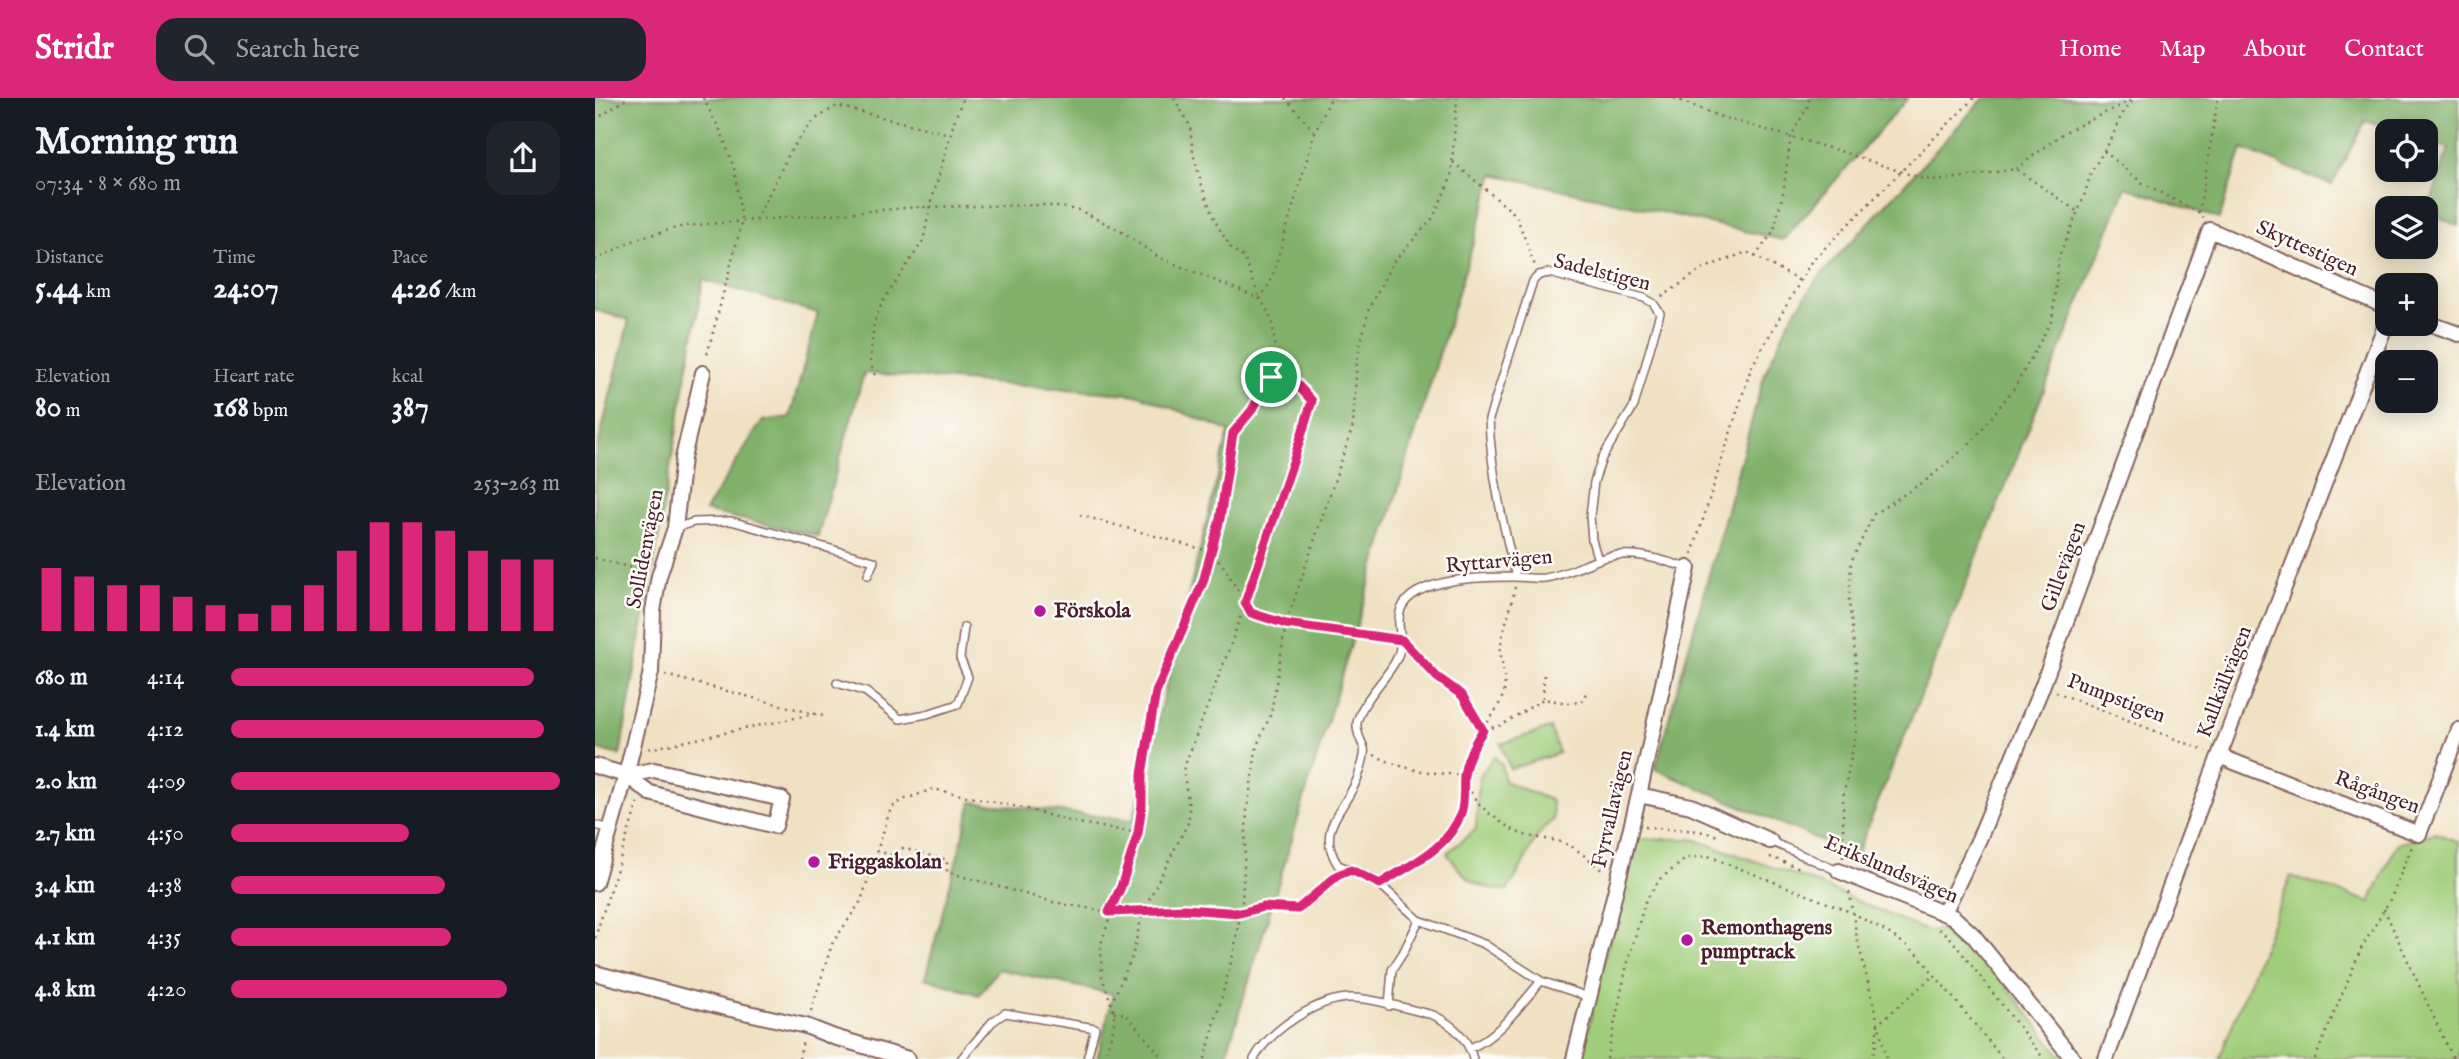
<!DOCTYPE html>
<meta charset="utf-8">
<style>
:root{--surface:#171b24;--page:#20242c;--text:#f1f3f6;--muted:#9ea1a6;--accent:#db2777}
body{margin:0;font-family:"IM FELL English",serif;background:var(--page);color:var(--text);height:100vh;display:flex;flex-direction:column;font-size:26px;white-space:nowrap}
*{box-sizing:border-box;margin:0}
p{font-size:23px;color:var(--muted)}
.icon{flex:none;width:38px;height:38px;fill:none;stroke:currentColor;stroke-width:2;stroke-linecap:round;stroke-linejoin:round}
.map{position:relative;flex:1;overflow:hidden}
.sheet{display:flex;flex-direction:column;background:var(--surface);width:595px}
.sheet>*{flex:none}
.tools{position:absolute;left:1780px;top:21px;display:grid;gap:14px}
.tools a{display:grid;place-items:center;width:63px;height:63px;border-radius:14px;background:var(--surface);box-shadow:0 4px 18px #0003;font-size:35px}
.pin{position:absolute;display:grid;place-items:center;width:60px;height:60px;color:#fff;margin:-30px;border:4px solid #fff;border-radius:50%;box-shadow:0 2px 7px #0007}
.round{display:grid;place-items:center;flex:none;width:74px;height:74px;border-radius:21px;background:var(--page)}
.summary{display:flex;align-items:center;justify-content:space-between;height:119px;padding:0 35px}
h1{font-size:38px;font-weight:700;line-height:52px}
.figures{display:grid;grid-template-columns:repeat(3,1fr);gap:10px;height:119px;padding:7px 35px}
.figures div{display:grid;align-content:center}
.figures b{font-size:30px;font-weight:700}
.figures small{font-size:19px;font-weight:400}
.figures p{font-size:19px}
.chart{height:196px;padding:14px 35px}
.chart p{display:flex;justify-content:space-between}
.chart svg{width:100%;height:126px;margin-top:7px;stroke:var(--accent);stroke-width:6}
ul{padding:0 35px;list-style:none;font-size:23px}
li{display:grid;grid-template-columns:112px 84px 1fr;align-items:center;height:52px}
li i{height:18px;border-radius:9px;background:var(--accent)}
header{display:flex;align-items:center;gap:42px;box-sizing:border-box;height:98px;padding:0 35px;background:var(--accent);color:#fff}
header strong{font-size:33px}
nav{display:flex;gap:38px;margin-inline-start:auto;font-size:24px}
.search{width:490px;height:63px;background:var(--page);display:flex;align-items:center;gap:18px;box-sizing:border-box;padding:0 24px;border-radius:21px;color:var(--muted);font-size:26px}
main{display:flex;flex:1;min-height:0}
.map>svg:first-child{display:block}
</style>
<header>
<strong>Stridr</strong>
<div class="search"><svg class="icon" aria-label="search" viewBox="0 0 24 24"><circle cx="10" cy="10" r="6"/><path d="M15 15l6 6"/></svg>Search here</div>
<nav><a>Home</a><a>Map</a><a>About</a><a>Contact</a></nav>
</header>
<main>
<section class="sheet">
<div class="summary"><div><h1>Morning run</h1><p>07:34 · 8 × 680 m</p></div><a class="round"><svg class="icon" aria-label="share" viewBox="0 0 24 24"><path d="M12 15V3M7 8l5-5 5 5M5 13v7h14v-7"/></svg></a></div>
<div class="figures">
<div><p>Distance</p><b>5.44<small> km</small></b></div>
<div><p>Time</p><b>24:07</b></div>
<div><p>Pace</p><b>4:26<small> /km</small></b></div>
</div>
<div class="figures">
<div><p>Elevation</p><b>80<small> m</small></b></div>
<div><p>Heart rate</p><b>168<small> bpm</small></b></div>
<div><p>kcal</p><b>387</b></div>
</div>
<div class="chart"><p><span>Elevation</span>253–263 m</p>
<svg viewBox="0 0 160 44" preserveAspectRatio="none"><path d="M5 44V22M15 44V25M25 44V28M35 44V28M45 44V32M55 44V35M65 44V38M75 44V35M85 44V28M95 44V16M105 44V6M115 44V6M125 44V9M135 44V16M145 44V19M155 44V19"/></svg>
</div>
<ul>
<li><b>680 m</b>4:14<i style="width:92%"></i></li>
<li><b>1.4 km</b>4:12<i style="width:95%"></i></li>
<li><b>2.0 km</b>4:09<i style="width:100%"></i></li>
<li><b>2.7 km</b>4:50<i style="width:54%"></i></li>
<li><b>3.4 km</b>4:38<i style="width:65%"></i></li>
<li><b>4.1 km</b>4:35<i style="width:67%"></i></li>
<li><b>4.8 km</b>4:20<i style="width:84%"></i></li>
</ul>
</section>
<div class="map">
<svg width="1864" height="961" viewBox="0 0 1864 961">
<rect width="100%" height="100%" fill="#fdfcf7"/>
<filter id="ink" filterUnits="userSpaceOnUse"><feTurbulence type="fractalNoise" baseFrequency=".0143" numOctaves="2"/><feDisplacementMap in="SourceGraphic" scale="14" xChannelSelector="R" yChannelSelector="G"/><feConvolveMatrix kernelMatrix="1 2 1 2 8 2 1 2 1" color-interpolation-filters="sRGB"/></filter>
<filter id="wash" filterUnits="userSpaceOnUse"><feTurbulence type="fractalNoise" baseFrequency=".00686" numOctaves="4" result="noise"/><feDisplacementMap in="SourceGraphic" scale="28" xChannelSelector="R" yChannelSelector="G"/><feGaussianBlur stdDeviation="1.57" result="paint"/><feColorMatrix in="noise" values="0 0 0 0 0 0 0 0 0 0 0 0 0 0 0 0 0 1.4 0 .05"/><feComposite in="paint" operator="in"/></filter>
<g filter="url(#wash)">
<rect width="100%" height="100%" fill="#f0e1c3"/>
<path fill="#a2ce7b" stroke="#767653" stroke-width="2" d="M955,630L964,655L915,671L906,646Z
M899,659L907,667L909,683L957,703L958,722C935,738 930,770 912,792C879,791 870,781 852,755L881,731L884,678Z
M1840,735L1864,744V961H1624L1696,778L1775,804L1802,746Z
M1042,741H1098L1214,782L1329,832H1369L1468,961H988L999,900Z"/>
<path fill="#81b16b" stroke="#66684b" stroke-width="2" d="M0,0H1313L1188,142L899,76L630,961H502L518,896L403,871L384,897L330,880L377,704L538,722L634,333L545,297L269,275L223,438L110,413L167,323L195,319L223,215L108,182L25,657L0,651V359L34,222L0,212Z
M1389,0H1864V128L1832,115L1854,50L1831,43L1830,33H1801L1770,23L1737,87L1647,51L1624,121L1531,89L1261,758L1060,671L1170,275L1194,223L1222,181Z"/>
</g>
<g filter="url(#ink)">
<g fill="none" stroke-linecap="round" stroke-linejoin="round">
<g stroke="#846360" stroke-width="10">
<path id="lane" d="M80,430L99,424L136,423L279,463L273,477
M921,479C908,427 896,375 894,321L938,183L944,177L954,175L1049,200L1058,205L1065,215L1039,308L1007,360L999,384L995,418L997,442L1003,462
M242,585L271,594L305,621L332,616L363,606L373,579L365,560L369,529
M0,727L16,731
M1175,743L1243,773
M710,806L743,777L756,772
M994,899L946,883L889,846L824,822L780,782L743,767C718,728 754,710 764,676C766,669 771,657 769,650C766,642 761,635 762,625C766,603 791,582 801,562C812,541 799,528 806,511C819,479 890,479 919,479C929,479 939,481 950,480C970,477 986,468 1005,461C1035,451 1064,461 1093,470
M794,908L797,872L808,855L824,822
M875,950C902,940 927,905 946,883
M366,961L397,924L410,915L500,930L492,961
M659,961C675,932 723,899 758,900C779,900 816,912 838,917C857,926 873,940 878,961"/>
</g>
<g stroke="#846360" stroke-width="18">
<path id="street" d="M1830,224L1864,236
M1624,658L1824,736L1864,632
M0,668L31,677L55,695L180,728L187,701L59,672L31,677
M1044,697L1096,708L1175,743
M1244,773L1358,819L1378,837L1478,961
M0,785L31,677L56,574L58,513L64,478L80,430L88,360L108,275
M1349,815L1384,741L1447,589L1615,132L1792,209
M0,875L127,909L211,928L239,939L313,961
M979,961L1044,697L1093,470
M1511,961L1624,658L1792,223"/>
</g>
<path stroke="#846360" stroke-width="2.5" stroke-dasharray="2 5" stroke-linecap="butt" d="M108,0L127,36L139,70L147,124L111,261
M579,0L595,28L598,55L607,88L619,121L635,149L649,160L665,201
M690,0L720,34
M1079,0L1123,18L1248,54L1328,81L1348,82L1421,71L1483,114
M0,22L32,0
M1509,53L1546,84L1604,115
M858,64L921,117L940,168
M1421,71L1468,35L1541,0
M1608,120L1604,115L1623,0
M161,122L196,52L219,22L242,8L354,36
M1160,159L1179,132L1188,95L1196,38L1213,8L1214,0
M0,162L44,140L89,128L323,109L450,107L484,112L524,132L565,160L665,201L672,212L678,226L680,255L676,283L638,335L625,421L608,484L572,564L561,595L547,676V707L543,735L506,846L507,878L519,914V928L509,961
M1067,199L1107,171L1152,154L1205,183
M665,201L676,183L720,34L736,0
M280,277L275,264L279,224L288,203L328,143L335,109L359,24L368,0
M485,417L617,454L629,469L656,515L691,526L795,541
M1097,456L1156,270L1216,164L1379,0
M0,460L51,474
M920,489C917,508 909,527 906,546C904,562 912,578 909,594C905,608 896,619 888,631C858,678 869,701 915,730C931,741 948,739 966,744C982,749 996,764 1009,774
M816,551L842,579L867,597L888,632L907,627L948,601L973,605L986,604L991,595
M70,577L232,619
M1461,594L1611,653
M948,600L949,572
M54,651L219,616
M779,657C811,673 835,675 869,677C869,689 870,704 866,715C855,748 822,763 794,780
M1050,729L1104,733L1124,738
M543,735L478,724L432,711L338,691L308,702L296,710L282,753L297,757L307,750L352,762V774L458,804L514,814L590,811L645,815L668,809L701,811
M1175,759L1205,770
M1248,760V699L1261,635V566L1254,502L1256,464L1279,416L1333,381L1377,344L1420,289L1457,222L1464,158L1489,99L1496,74L1517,40L1526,18L1539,0
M1254,794L1262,840L1292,961
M1789,811L1858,961
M1344,831L1353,837L1449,961
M0,840L43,704
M516,906L537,859L548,813L594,723V708L588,672L636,546L700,361L717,304L700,284L686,283L676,279
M216,913L237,846L266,803L282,753
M519,914L531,916L568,961
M204,961L208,943
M610,961L639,853L647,805L652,712L662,647L676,616L691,526L758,328L762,261L774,210L798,164L838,120L856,80L862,0
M1012,961L1032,867L1050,804L1065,781L1092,760L1113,758L1258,815L1295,836L1321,854L1408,961
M1274,961L1280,952L1283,926L1339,877
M1720,961L1766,851L1796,800L1817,748
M1857,961L1864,953"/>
<use href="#lane" stroke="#fff" stroke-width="7"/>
<use href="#street" stroke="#fff" stroke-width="14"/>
</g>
</g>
<g fill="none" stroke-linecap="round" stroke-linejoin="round" filter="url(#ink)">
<g stroke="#fff" stroke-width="14">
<path id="route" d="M676,279L686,283L700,284L717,303L699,361L650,505L656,515L691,526L807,542L842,579L867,597L888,632C879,646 872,659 869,677C868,689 870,704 866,715C854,751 814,767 785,786L756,772L743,777L703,811L668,809L645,815L590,811L514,814L526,789L543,735L547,707V676L561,594L608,484L625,421L638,335L657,312Z"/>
</g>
<use href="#route" stroke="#db2777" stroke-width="9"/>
</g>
<g fill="#b5179e" stroke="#fdfcf7" stroke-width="2.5">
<circle cx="445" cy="513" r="7"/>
<circle cx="219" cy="764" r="7"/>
<circle cx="1092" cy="842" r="7"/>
</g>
<g text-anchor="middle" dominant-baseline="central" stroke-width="5" stroke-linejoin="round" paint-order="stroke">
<g font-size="21" fill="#4a1f2b" stroke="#fdfcf7">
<text transform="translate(1712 151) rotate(24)">Skyttestigen</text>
<text transform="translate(1007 175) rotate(14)">Sadelstigen</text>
<text transform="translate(51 451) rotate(-79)">Sollidenvägen</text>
<text transform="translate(904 464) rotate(-5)">Ryttarvägen</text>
<text transform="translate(1469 469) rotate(-70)">Gillevägen</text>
<text transform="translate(1630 584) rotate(-69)">Kallkällvägen</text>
<text transform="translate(1521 601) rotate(21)">Pumpstigen</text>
<text transform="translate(1782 695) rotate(20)">Rågången</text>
<text transform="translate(1018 711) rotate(-77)">Fyrvallavägen</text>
<text transform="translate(1296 772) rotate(23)">Erikslundsvägen</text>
</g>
<g font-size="21" font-weight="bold" fill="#4a1f2b" stroke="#fdfcf7" text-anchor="start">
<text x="459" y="513">Förskola</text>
<text x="233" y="764">Friggaskolan</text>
<text x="1106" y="830">Remonthagens<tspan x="1106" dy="24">pumptrack</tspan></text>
</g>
</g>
</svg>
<div class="tools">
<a><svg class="icon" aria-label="locate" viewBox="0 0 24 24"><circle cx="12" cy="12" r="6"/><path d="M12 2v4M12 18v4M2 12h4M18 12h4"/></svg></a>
<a><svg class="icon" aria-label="layers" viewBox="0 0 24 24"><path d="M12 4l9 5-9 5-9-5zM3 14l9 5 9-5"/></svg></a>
<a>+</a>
<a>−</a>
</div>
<div class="pin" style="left:676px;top:279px;background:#1e9e55"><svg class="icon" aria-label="arrive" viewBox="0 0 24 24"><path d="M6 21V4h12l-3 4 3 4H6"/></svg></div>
</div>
</main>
